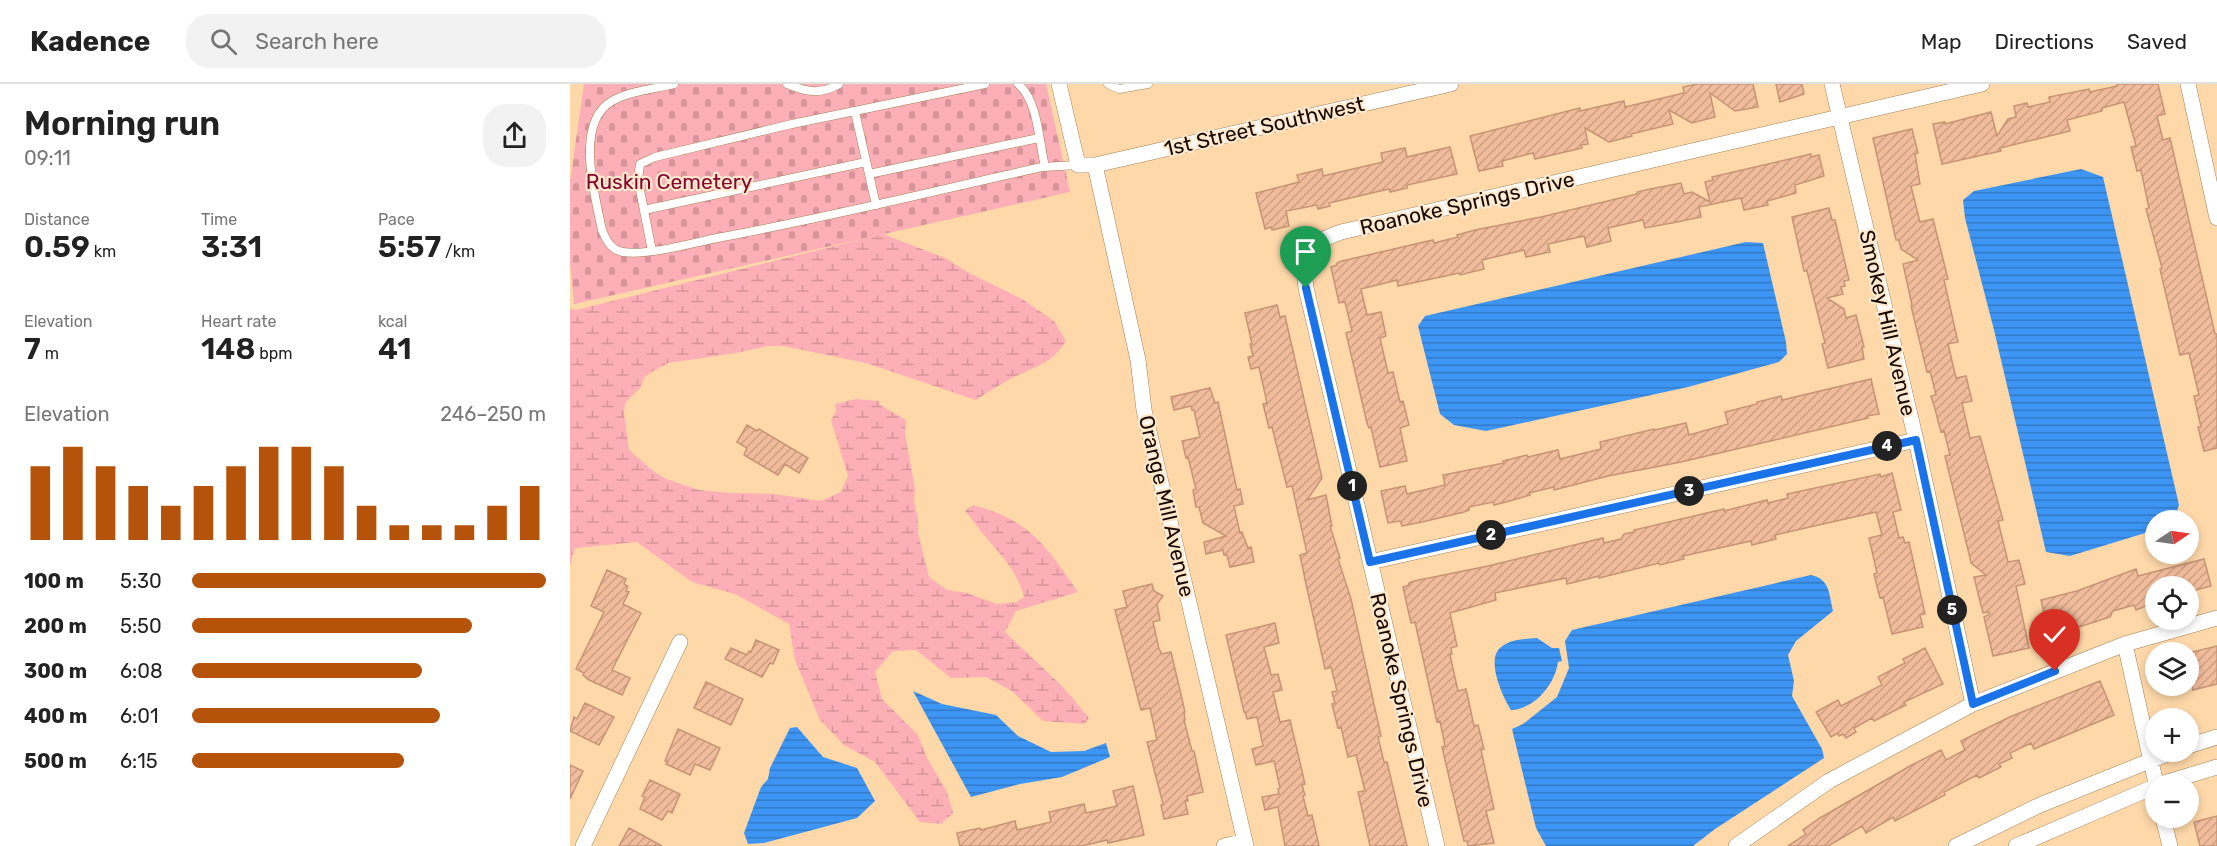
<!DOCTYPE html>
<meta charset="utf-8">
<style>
:root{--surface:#fff;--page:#f2f2f2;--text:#222;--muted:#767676;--line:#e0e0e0;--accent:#b45309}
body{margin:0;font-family:Rubik,sans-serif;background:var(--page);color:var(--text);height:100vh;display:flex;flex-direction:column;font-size:22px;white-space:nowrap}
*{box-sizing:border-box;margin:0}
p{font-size:20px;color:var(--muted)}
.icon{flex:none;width:33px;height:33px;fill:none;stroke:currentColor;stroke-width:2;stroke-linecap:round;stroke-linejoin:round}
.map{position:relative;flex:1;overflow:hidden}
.details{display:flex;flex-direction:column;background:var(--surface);width:570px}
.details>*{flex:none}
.needle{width:39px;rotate:77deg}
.fabs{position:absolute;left:1575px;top:426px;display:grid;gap:12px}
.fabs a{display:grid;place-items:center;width:54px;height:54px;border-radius:50%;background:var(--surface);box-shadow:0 3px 9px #0003;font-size:30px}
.pin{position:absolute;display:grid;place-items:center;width:51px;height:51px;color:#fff;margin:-62px -26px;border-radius:50% 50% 50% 0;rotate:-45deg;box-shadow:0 0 6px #0007}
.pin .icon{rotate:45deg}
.km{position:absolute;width:30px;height:30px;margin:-15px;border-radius:50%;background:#222;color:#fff;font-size:16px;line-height:30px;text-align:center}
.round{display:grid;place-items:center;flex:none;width:63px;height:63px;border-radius:24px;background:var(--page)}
.head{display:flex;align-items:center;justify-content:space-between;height:102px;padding:0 24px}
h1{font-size:33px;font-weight:600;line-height:45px}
.metrics{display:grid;grid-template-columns:repeat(3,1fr);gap:9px;height:102px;padding:6px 24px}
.metrics div{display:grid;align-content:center}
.metrics b{font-size:30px;font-weight:600}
.metrics small{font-size:16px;font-weight:400}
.metrics p{font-size:16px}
.chart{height:168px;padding:12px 24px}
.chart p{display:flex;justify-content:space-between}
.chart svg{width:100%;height:108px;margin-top:6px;stroke:var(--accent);stroke-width:6}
ul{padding:0 24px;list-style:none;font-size:20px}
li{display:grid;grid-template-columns:96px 72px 1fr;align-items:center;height:45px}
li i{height:15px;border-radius:8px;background:var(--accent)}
header{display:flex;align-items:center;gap:36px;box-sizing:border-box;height:84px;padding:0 30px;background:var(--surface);border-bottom:2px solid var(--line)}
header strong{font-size:28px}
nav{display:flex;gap:33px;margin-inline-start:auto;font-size:21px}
.search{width:420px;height:54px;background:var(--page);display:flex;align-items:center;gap:15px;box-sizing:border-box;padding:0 21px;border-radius:24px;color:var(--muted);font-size:22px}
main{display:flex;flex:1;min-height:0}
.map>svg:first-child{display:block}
</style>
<header>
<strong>Kadence</strong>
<div class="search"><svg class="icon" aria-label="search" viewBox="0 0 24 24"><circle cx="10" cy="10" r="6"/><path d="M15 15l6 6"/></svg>Search here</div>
<nav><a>Map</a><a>Directions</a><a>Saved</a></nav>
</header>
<main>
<section class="details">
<div class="head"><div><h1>Morning run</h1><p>09:11</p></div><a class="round"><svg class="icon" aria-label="share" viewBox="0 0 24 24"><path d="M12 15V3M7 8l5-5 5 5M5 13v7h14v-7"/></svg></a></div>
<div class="metrics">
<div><p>Distance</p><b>0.59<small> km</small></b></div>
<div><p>Time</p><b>3:31</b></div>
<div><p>Pace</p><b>5:57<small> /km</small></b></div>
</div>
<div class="metrics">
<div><p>Elevation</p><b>7<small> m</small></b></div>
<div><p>Heart rate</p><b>148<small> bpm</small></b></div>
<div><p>kcal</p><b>41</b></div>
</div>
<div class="chart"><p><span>Elevation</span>246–250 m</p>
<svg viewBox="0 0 160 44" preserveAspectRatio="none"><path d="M5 44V14M15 44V6M25 44V14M35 44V22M45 44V30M55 44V22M65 44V14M75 44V6M85 44V6M95 44V14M105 44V30M115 44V38M125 44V38M135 44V38M145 44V30M155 44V22"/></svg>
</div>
<ul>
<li><b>100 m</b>5:30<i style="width:100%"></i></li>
<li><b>200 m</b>5:50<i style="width:79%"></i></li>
<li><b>300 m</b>6:08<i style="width:65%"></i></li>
<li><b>400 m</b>6:01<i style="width:70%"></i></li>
<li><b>500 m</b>6:15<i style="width:60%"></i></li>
</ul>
</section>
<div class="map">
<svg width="1647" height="762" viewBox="0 0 1647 762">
<defs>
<pattern id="wetland-marsh" width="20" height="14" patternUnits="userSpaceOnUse" patternTransform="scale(1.5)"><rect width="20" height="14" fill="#fcafb6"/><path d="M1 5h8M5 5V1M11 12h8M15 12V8" fill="none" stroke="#d7959b"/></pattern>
<pattern id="cemetery-stones" width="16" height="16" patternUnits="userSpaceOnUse" patternTransform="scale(1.5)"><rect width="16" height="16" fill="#fcafb6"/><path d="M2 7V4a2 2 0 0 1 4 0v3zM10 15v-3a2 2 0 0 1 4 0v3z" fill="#d7959b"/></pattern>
<pattern id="water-rules" width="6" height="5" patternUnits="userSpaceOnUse" patternTransform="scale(1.5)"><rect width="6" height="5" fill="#3d96f5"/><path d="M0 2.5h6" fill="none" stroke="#3279c4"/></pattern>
<pattern id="building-hatch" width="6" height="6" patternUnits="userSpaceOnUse" patternTransform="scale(1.5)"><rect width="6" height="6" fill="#f0bc9c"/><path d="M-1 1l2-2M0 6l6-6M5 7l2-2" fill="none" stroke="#cda085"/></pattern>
</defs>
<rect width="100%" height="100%" fill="#fed8a9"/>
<path fill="url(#wetland-marsh)" d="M313,150L375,174L401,190L452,215L484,237L496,257C483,277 472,280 451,290C435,297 420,307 406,316L296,279L213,262H198L166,269L98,279L75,292L70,304L55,319L54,330L59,366L83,387L96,395L129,406L159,409L204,410L251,417L271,408L278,392L261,336L266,327L265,320L286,315L309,317L310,321L336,336L335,350L345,405L344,417L348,434V449L359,493L377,506L397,509L427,520L447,518L454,513C447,486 430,470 413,450C406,442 402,434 395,427L403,421C460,436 476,462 508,508L446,527L435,548L493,603L519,634L514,640L473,637L442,607L416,593L381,594L346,566L323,567L305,588L312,615L348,651L357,674L377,708L383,729L371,740L350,738L305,678L274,661L250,636L225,576L219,540L165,510L122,498L67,458L5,464L0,481V225L6,226Z"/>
<path fill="url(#cemetery-stones)" d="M14,0H476L500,108L4,220L0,179V97Z"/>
<path fill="url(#water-rules)" d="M1511,85L1533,93L1609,421L1604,436H1586L1585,446L1500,472L1476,468L1424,246L1395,134L1393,116L1404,107Z
M1176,158L1193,159L1216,258L1217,270L1209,278L1118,303L916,347L884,341L870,330L848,242L855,232Z
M1241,491C1260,495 1259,510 1263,527L1226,557L1218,571L1224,597L1222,612L1252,665L1254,674L1145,745L1123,762H976L966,744L942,645L953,640L987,613L999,584L995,557L1002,546Z
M967,554L982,564H989L992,577L988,578C985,600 965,625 941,626C933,613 916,577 930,564C940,555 955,555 967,554Z
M343,607L372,620L426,631L448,652L481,668L514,667L536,659L540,673L492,693L450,700L401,713Z
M227,643L253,673L287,684L305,717L287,734L194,759L178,760L174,749L191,703L198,695L200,684L220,644Z"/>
<path fill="url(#building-hatch)" stroke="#c69475" stroke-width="1.5" d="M1127,0H1183L1188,23L1165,27L1140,9L1145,33L1122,39L1099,26L1103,40L1061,50L1062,52L1039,58L1015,44L1018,60L1011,61L1012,64L965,75L963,69L932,77L933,82L909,87L900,52L1010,24V27L1054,17L1055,23L1114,9L1113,3Z
M1206,0H1232L1234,10L1210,18Z
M1547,0H1588L1595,30L1587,32L1593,56L1600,54L1645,250H1647V364L1634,367L1628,343H1631L1624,312L1629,311L1619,269L1610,271L1590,185L1592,184L1576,125L1579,124L1571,86L1567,87L1561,63L1566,62L1554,18L1532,24V27L1497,36L1500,47L1430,64L1431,67L1372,80L1363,40L1375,38V40L1421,28L1427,52L1438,35L1446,33L1444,22L1457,19L1458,23L1480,18L1479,13L1519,5L1520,8L1547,2Z
M1342,45L1348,69L1345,70L1350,100L1341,102L1350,138L1363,135L1378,195L1374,196L1388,258L1378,260L1386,294L1396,292L1402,317L1392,319L1400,354L1410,352L1433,436L1428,437L1438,478L1449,476L1455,500L1446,502L1459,564L1423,572L1414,533L1420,530L1419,528L1413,529L1404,493L1416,491L1401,479L1400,474L1375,372L1380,371L1374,347L1371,348L1365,325L1361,312L1366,311L1360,287L1357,288L1341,222L1342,221L1333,180L1348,176L1331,165L1329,156H1326L1303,54Z
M880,63L887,90L837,101V104L820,108L819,105L759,119L760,122L748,125L747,121L716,127L719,142L702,146L701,143L695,145L686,109L729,98L727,91L752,85L753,92L813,78L811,69L835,64L837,73Z
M1241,70V73L1249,71L1254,92L1225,101L1226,109L1197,117L1198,121L1174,126L1171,114L1129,123L1131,133L1107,138L1075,144L1073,136L1038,144L1041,157L1017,163L1014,152L978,160L980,168L956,173L954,166L912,176L914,185L890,191L889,189L828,202L827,196L791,205L797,231L811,228L816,252L810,254L818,289L823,288L830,318L833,317L839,341L830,344L837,377L810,383L801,343L799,344L797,339L776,249L782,247L775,218L769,219L761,183L767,181V179L772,177L863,156L864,159L888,153L887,151L905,146L971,133L1067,110V108L1080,105L1111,99L1114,110L1122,108L1140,118L1135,98L1143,96L1142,93Z
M1259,124L1262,136H1265L1279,196L1274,197L1275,202L1271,203L1273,210L1257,214L1274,225L1276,234L1286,231L1294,263H1292L1294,275L1258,284L1252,260L1255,259L1237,187H1234L1222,133Z
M707,221L710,233L715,232L752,394L737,416L756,411L762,442H760L770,474L768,475L781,515L811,652L808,653L814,678H817L837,762H800L788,708L795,707L786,671L778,673L771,643L768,644L762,620L765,619L762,608L767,607L761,583L755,585L736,500L730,471L737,469L722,402L717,403L702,343L699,344L693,320L697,319L689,283L681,285L678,273L683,272L680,260H682L675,229Z
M1301,295L1309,330L1297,332L1298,334L1111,378L1038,392L984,406V403L959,409L960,411L936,418L924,421L923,418L899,423V426L894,428L852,438L832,442L830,437L818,439L811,407L835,402L837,410L875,401L873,391L934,379L933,377L957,371L958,373L988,366L990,375L1031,365L1030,358L1084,345L1085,346L1116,339L1119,351L1158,340L1155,328L1187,320V318L1211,312L1212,316Z
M640,304L645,319L648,318L667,406L670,405L673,420L664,422L670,449L672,448L678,464L681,463L684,478L660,483L657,471H654L653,466L636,470L634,458L656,452L633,439L629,423H626L623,406L626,405L618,373L616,374L612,357L630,353L624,326H622L621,322L604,326L601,313Z
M177,341L187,347L189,345L238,374L229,389L215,380L208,391L174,371L177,364L167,358Z
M1322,389L1331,426L1323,428L1329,454L1333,453L1335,459L1339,458L1355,530L1350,531L1353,543L1322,550L1313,513L1310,514L1304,490L1307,489L1299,454L1312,451L1306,428L1205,451L1206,455L1182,461L1181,457L1113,472L1114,475L1090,481L1089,479L1029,494V492L997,500L996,494L925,509L926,516L880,529L887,562L881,564L882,570L880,571L888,607L896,605L904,642L908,641L914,665L911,666L924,725L916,727L924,759L898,762L897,757H894L872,663L875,662L870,637L867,638L845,538L841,539L833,503L839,501V499L844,497L918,482L1033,454L1034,459L1051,455L1054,450L1064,448V446L1154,425V427L1197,416L1198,419L1218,414L1217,410L1310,390L1311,393Z
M1634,475L1641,502L1618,508V502H1616L1615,500L1606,502H1586V518L1566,526L1564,521L1543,527L1540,533L1503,545L1497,548L1498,550L1480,555L1471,516L1507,507L1566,485L1568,492Z
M37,486L56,495L54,500L58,502L56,507L59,508L53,520L71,529L42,586L60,594L52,611L19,596L13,591L14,589L6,585L34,528L21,522Z
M582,500L584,507L593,512L587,520L590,536L583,538L589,565L592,570L601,568L615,628L614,629L615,636H614L622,667H624L633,708L617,712L618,717H615L618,730L594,735L591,721L593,720L577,658L587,656L580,624L571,626L545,526L557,523L553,507Z
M705,539L709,559L694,563L701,591L708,590L712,606L703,608L710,638L720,636L735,700L732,701L735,711L733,712L738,732L742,731L749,762H715L708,723L695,726L692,713L709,710L708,705L710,704L704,677L686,681L682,665L693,662L687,633L677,635L675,628H674L656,551Z
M186,556L209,566L203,580L200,579L192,593L155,575L161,564L177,571L179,567L181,568Z
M1647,562V600L1623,606L1618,588V569Z
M1355,564L1373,600L1334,618L1336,621L1304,637L1302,634L1284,644L1286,648L1276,654L1273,650L1269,652L1268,649L1261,653L1246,628L1268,616L1271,622L1312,601L1308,593L1335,579L1333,575Z
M1530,597L1544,631L1464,665L1461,659L1440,669L1442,674L1429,680L1431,683L1409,694L1407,691L1374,708L1375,711L1325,737L1323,733L1296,749L1292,742L1258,762H1218L1236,750L1233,746L1250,734L1340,682L1371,666L1376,676L1395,666L1391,657L1405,650L1442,632Z
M136,598L173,615L161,641L124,624Z
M15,619L44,633L29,661L0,647L4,633L7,635Z
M108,645L150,664L140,686L125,680L120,691L96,680L98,678L95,677Z
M0,681L13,687L0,715Z
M80,696L110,710L102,729L98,727L92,736L70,725L75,713L72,712Z
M563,702L574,751L538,759L537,756L512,762H390L387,749L410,744L411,746L445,737L447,746L481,738L479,728L514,720L516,729L547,722L543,707Z
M1647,732V762H1630L1624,738Z
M59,744L92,762H49Z"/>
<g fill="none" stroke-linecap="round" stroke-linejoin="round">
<g stroke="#a58256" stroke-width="9">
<path id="lane" d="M104,0C84,5 60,7 42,17C4,39 25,111 32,146C36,156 41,166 53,168C76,172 122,159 147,154C256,134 364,107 472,83L508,81
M217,0C236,8 251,11 269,0
M448,0C468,16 469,58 475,83
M538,0L549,5L578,0
M285,28L306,121
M299,90L469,54
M74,126L296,78
M82,167L68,96L70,80L85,73L222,40L415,0"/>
</g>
<g stroke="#a58256" stroke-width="16">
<path id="street" d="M489,0L508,81H525L881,0
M1262,0L1346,356L1403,620
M1618,0L1647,134
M525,81L568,276L574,326L676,762
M800,478L1346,356
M1555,560L1586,700
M1618,662L1647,653
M1591,700L1647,683
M1593,734L1600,762
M13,762L110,558
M654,762L675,757
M867,762L736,204C731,165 735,162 771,148L1412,0
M1166,762L1259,697L1403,620L1555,560L1647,534
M1386,762L1470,721L1602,668
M1446,762L1586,702"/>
</g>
<use href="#lane" stroke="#fff" stroke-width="8"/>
<use href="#street" stroke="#fff" stroke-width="15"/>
</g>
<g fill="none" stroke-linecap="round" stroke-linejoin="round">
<g stroke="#fff" stroke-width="12">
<path id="route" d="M736,204L800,478L1346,356L1403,620L1485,587"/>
</g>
<use href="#route" stroke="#1a73e8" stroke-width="8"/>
</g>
<g text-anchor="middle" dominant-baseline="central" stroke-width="4.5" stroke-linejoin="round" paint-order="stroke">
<g font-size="21" fill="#150900" stroke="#ffe8cc">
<text transform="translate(694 42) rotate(-13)">1st Street Southwest</text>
<text transform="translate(897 119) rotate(-13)">Roanoke Springs Drive</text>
<text transform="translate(1318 239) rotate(77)">Smokey Hill Avenue</text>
<text transform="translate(597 422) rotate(77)">Orange Mill Avenue</text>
<text transform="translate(832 616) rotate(77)">Roanoke Springs Drive</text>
</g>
<g font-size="21" fill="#86052f" stroke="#ffe8cc">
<text x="99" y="97">Ruskin Cemetery</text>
</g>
</g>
</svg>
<div class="fabs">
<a><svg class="needle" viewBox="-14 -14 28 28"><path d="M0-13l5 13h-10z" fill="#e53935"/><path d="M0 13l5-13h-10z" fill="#767676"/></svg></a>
<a><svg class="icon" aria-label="locate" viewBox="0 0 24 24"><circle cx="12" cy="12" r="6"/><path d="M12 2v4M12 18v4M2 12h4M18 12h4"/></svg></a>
<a><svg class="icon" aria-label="layers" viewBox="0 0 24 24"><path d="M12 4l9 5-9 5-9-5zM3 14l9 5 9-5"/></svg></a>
<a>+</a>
<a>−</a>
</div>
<div class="pin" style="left:736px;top:204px;background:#1e9e55"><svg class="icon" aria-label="arrive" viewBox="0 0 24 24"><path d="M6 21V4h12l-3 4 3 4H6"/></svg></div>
<div class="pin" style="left:1485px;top:587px;background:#d93025"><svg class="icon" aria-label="check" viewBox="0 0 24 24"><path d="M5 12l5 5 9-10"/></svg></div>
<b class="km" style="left:782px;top:402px">1</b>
<b class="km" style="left:921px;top:451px">2</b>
<b class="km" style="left:1119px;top:407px">3</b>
<b class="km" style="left:1317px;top:362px">4</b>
<b class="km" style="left:1382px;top:526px">5</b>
</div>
</main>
